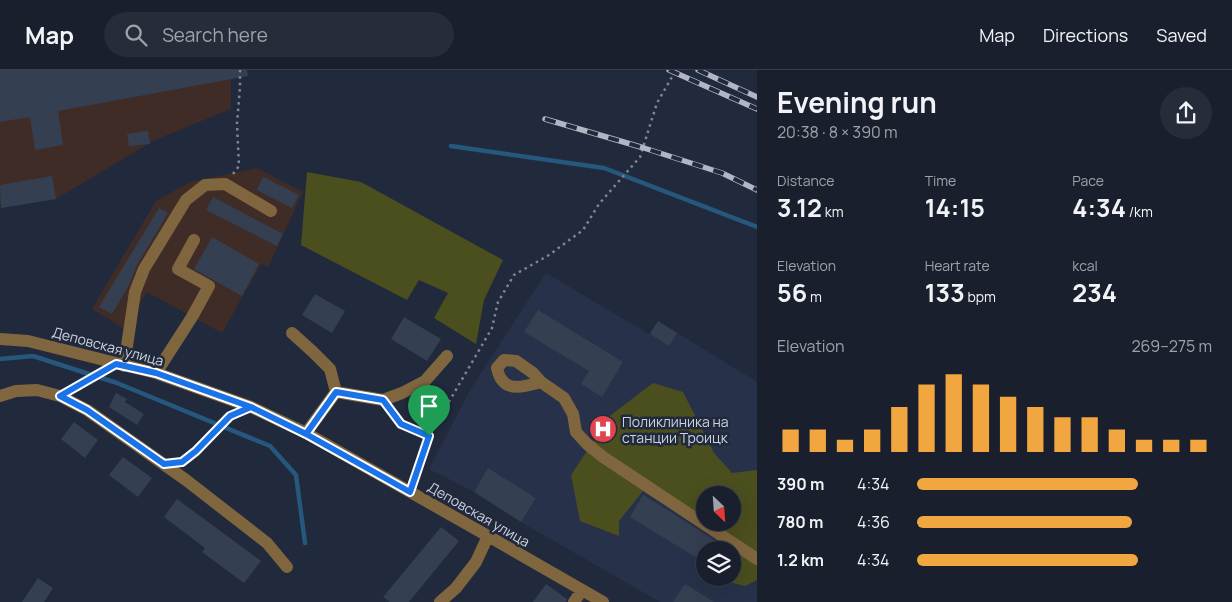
<!DOCTYPE html>
<meta charset="utf-8">
<style>
:root{--surface:#191f2d;--page:#262c39;--text:#f1f3f6;--muted:#9fa2aa;--line:#373d49;--accent:#f1a63f}
body{margin:0;font-family:Manrope,sans-serif;background:var(--page);color:var(--text);height:100vh;display:flex;flex-direction:column;font-size:19px;white-space:nowrap}
*{box-sizing:border-box;margin:0}
p{font-size:16px;color:var(--muted)}
.icon{flex:none;width:28px;height:28px;fill:none;stroke:currentColor;stroke-width:2;stroke-linecap:round;stroke-linejoin:round}
.map{position:relative;flex:1;overflow:hidden}
.panel{display:flex;flex-direction:column;background:var(--surface);width:475px}
.panel>*{flex:none}
.needle{width:32px;rotate:155deg}
.fabs{position:absolute;left:696px;top:416px;display:grid;gap:10px}
.fabs a{display:grid;place-items:center;width:45px;height:45px;border-radius:50%;background:var(--surface);box-shadow:0 5px 20px #0002,0 0 0 1px var(--line);font-size:25px}
.pin{position:absolute;display:grid;place-items:center;width:42px;height:42px;color:#fff;margin:-51px -21px;border-radius:50% 50% 50% 0;rotate:-45deg;box-shadow:0 0 5px #0007}
.pin .icon{rotate:45deg}
.round{display:grid;place-items:center;flex:none;width:52px;height:52px;border-radius:26px;background:var(--page)}
.summary{display:flex;align-items:center;justify-content:space-between;height:85px;padding:0 20px}
h1{font-size:28px;font-weight:700;line-height:38px}
.metrics{display:grid;grid-template-columns:repeat(3,1fr);gap:8px;height:85px;padding:5px 20px}
.metrics div{display:grid;align-content:center}
.metrics b{font-size:25px;font-weight:700}
.metrics small{font-size:14px;font-weight:400}
.metrics p{font-size:14px}
.chart{height:140px;padding:10px 20px}
.chart p{display:flex;justify-content:space-between}
.chart svg{width:100%;height:90px;margin-top:5px;stroke:var(--accent);stroke-width:6}
ul{padding:0 20px;list-style:none;font-size:16px}
li{display:grid;grid-template-columns:80px 60px 1fr;align-items:center;height:38px}
li i{height:12px;border-radius:6px;background:var(--accent)}
header{display:flex;align-items:center;gap:30px;box-sizing:border-box;height:70px;padding:0 25px;background:var(--surface);border-bottom:1px solid var(--line)}
header strong{font-size:24px}
nav{display:flex;gap:28px;margin-inline-start:auto;font-size:18px}
.search{width:350px;height:45px;background:var(--page);display:flex;align-items:center;gap:12px;box-sizing:border-box;padding:0 18px;border-radius:28px;color:var(--muted);font-size:19px}
main{display:flex;flex:1;min-height:0}
.map>svg:first-child{display:block}
</style>
<header>
<strong>Map</strong>
<div class="search"><svg class="icon" aria-label="search" viewBox="0 0 24 24"><circle cx="10" cy="10" r="6"/><path d="M15 15l6 6"/></svg>Search here</div>
<nav><a>Map</a><a>Directions</a><a>Saved</a></nav>
</header>
<main>
<div class="map">
<svg width="757" height="532" viewBox="0 0 757 532">
<rect width="100%" height="100%" fill="#21293c"/>
<path fill="#3f2c27" d="M0,0H231V39L155,70L56,129L1,138L0,131Z
M257,98L303,122L268,197L261,194L222,263L147,222L125,259L92,239L156,131L190,112Z"/>
<path fill="#27324a" fill-rule="evenodd" d="M546,203L649,264L658,251L757,312V532H660L521,452L536,428L489,399L474,422L429,399L470,320ZM705,425H732V452H705ZM705,480H732V508H705Z"/>
<path fill="#4b4f1e" fill-rule="evenodd" d="M307,102L361,112L503,190L484,230L476,274L434,248L448,223L419,210L407,230L301,175Z
M653,313L683,322L714,383L732,403L757,400V510L745,516L725,511L727,508H732L733,497L738,486L733,478L643,421L619,451V466L580,451L571,405L611,345ZM705,425H732V452H705Z"/>
<g fill="none" stroke-linecap="round" stroke-linejoin="round">
<path stroke="#26577d" stroke-width="4.5" d="M451,76L604,98L757,157
M0,289L33,286L117,313L270,376L296,405L305,473"/>
</g>
<path fill="#353f52" d="M0,0H247L248,6L58,41L63,75L35,80L30,47L0,52Z
M148,61L150,74L129,76L127,64Z
M52,106L56,129L1,138L0,115Z
M263,107L299,125L292,138L257,120Z
M213,127L283,164L277,176L206,140Z
M159,138L168,143L137,195L129,215L112,244L99,237Z
M212,167L259,194L242,226L194,199Z
M315,224L345,241L332,263L302,245Z
M538,240L623,292L602,327L581,314L589,301L524,262Z
M404,247L441,269L427,291L391,269Z
M658,251L677,263L669,276L650,264Z
M116,323L127,329L125,332L144,344L137,355L109,337Z
M74,352L98,370L85,388L61,369Z
M123,387L152,408L138,427L109,405Z
M488,398L536,428L521,452L474,422Z
M643,425L674,444L729,480H705V493L630,447Z
M177,429L261,491L244,513L202,482L205,478L164,447Z
M441,457L459,471L409,532H390L383,527Z
M38,508L53,518L44,532H22Z
M546,514L567,529L566,532H533Z
M685,514L714,532H673Z"/>
<g fill="none" stroke-linecap="round" stroke-linejoin="round">
<path stroke="#7e8594" stroke-width="2.5" stroke-dasharray="2.5 4" stroke-linecap="butt" d="M233,104L239,96L237,54L240,17V0
M74,318L100,303
M391,341L401,354L429,366
M183,392L197,381L230,346L233,344
M415,409L429,366L492,258L498,232L514,205L549,185L583,160L599,134L640,87L657,33L676,0"/>
<path stroke="#7f663f" stroke-width="12" d="M292,263L313,282L330,299L336,322L306,363
M0,269L28,271L156,303L251,337L306,363L488,466L603,532
M124,296L135,222L144,199L186,130L205,115L225,114L271,141
M156,303L192,247L209,216L178,199L194,170
M541,312C529,315 510,322 502,310C499,307 498,302 497,298L504,290L516,291L533,303L541,312L564,328L573,344L576,362L587,374L603,387L757,489
M336,322L383,330L402,323L425,311L447,286
M0,326L16,321L37,320L60,326L87,340L186,410L267,473L287,497
M440,532L456,518L476,492L488,466
M574,532L582,520"/>
<g stroke="#b0b6c3" stroke-width="5.5">
<path id="rail" d="M669,0L757,39
M698,0L757,27
M545,49L644,78L722,103L757,120"/>
</g>
<use href="#rail" stroke="#21293c" stroke-width="4" stroke-dasharray="11" stroke-linecap="butt"/>
</g>
<g fill="none" stroke-linecap="round" stroke-linejoin="round">
<g stroke="#fff" stroke-width="10">
<path id="route" d="M429,366L401,354L383,330L336,322L306,364L251,337L156,303L116,294L60,326L87,340L164,394L182,392L196,381L230,346L251,337L306,364L410,422L429,366"/>
</g>
<use href="#route" stroke="#1a73e8" stroke-width="6"/>
</g>
<defs>
<g id="hospital-disc" transform="scale(1.4375)"><circle r="9.5" fill="#e0444e" stroke="#21293c"/><path d="M-5-5h3v3.5h4V-5h3V5h-3V1.5h-4V5h-3Z" fill="#fff"/></g>
</defs>
<g fill-rule="evenodd">
<use href="#hospital-disc" x="603" y="359"/>
</g>
<g text-anchor="middle" dominant-baseline="central" stroke-width="5" stroke-linejoin="round" paint-order="stroke">
<g font-size="14" fill="#ccd2de" stroke="#21293c">
<text transform="translate(108 276) rotate(15)">Деповская улица</text>
<text transform="translate(479 444) rotate(30)">Деповская улица</text>
</g>
<g font-size="14" fill="#ccd2de" stroke="#21293c" text-anchor="start">
<text x="622" y="351">Поликлиника на<tspan x="622" dy="16">станции Троицк</tspan></text>
</g>
</g>
</svg>
<div class="fabs">
<a><svg class="needle" viewBox="-14 -14 28 28"><path d="M0-13l5 13h-10z" fill="#e53935"/><path d="M0 13l5-13h-10z" fill="#9fa2aa"/></svg></a>
<a><svg class="icon" aria-label="layers" viewBox="0 0 24 24"><path d="M12 4l9 5-9 5-9-5zM3 14l9 5 9-5"/></svg></a>
</div>
<div class="pin" style="left:429px;top:366px;background:#1e9e55"><svg class="icon" aria-label="arrive" viewBox="0 0 24 24"><path d="M6 21V4h12l-3 4 3 4H6"/></svg></div>
</div>
<section class="panel">
<div class="summary"><div><h1>Evening run</h1><p>20:38 · 8 × 390 m</p></div><a class="round"><svg class="icon" aria-label="share" viewBox="0 0 24 24"><path d="M12 15V3M7 8l5-5 5 5M5 13v7h14v-7"/></svg></a></div>
<div class="metrics">
<div><p>Distance</p><b>3.12<small> km</small></b></div>
<div><p>Time</p><b>14:15</b></div>
<div><p>Pace</p><b>4:34<small> /km</small></b></div>
</div>
<div class="metrics">
<div><p>Elevation</p><b>56<small> m</small></b></div>
<div><p>Heart rate</p><b>133<small> bpm</small></b></div>
<div><p>kcal</p><b>234</b></div>
</div>
<div class="chart"><p><span>Elevation</span>269–275 m</p>
<svg viewBox="0 0 160 44" preserveAspectRatio="none"><path d="M5 44V33M15 44V33M25 44V38M35 44V33M45 44V22M55 44V11M65 44V6M75 44V11M85 44V17M95 44V22M105 44V27M115 44V27M125 44V33M135 44V38M145 44V38M155 44V38"/></svg>
</div>
<ul>
<li><b>390 m</b>4:34<i style="width:75%"></i></li>
<li><b>780 m</b>4:36<i style="width:73%"></i></li>
<li><b>1.2 km</b>4:34<i style="width:75%"></i></li>
</ul>
</section>
</main>
